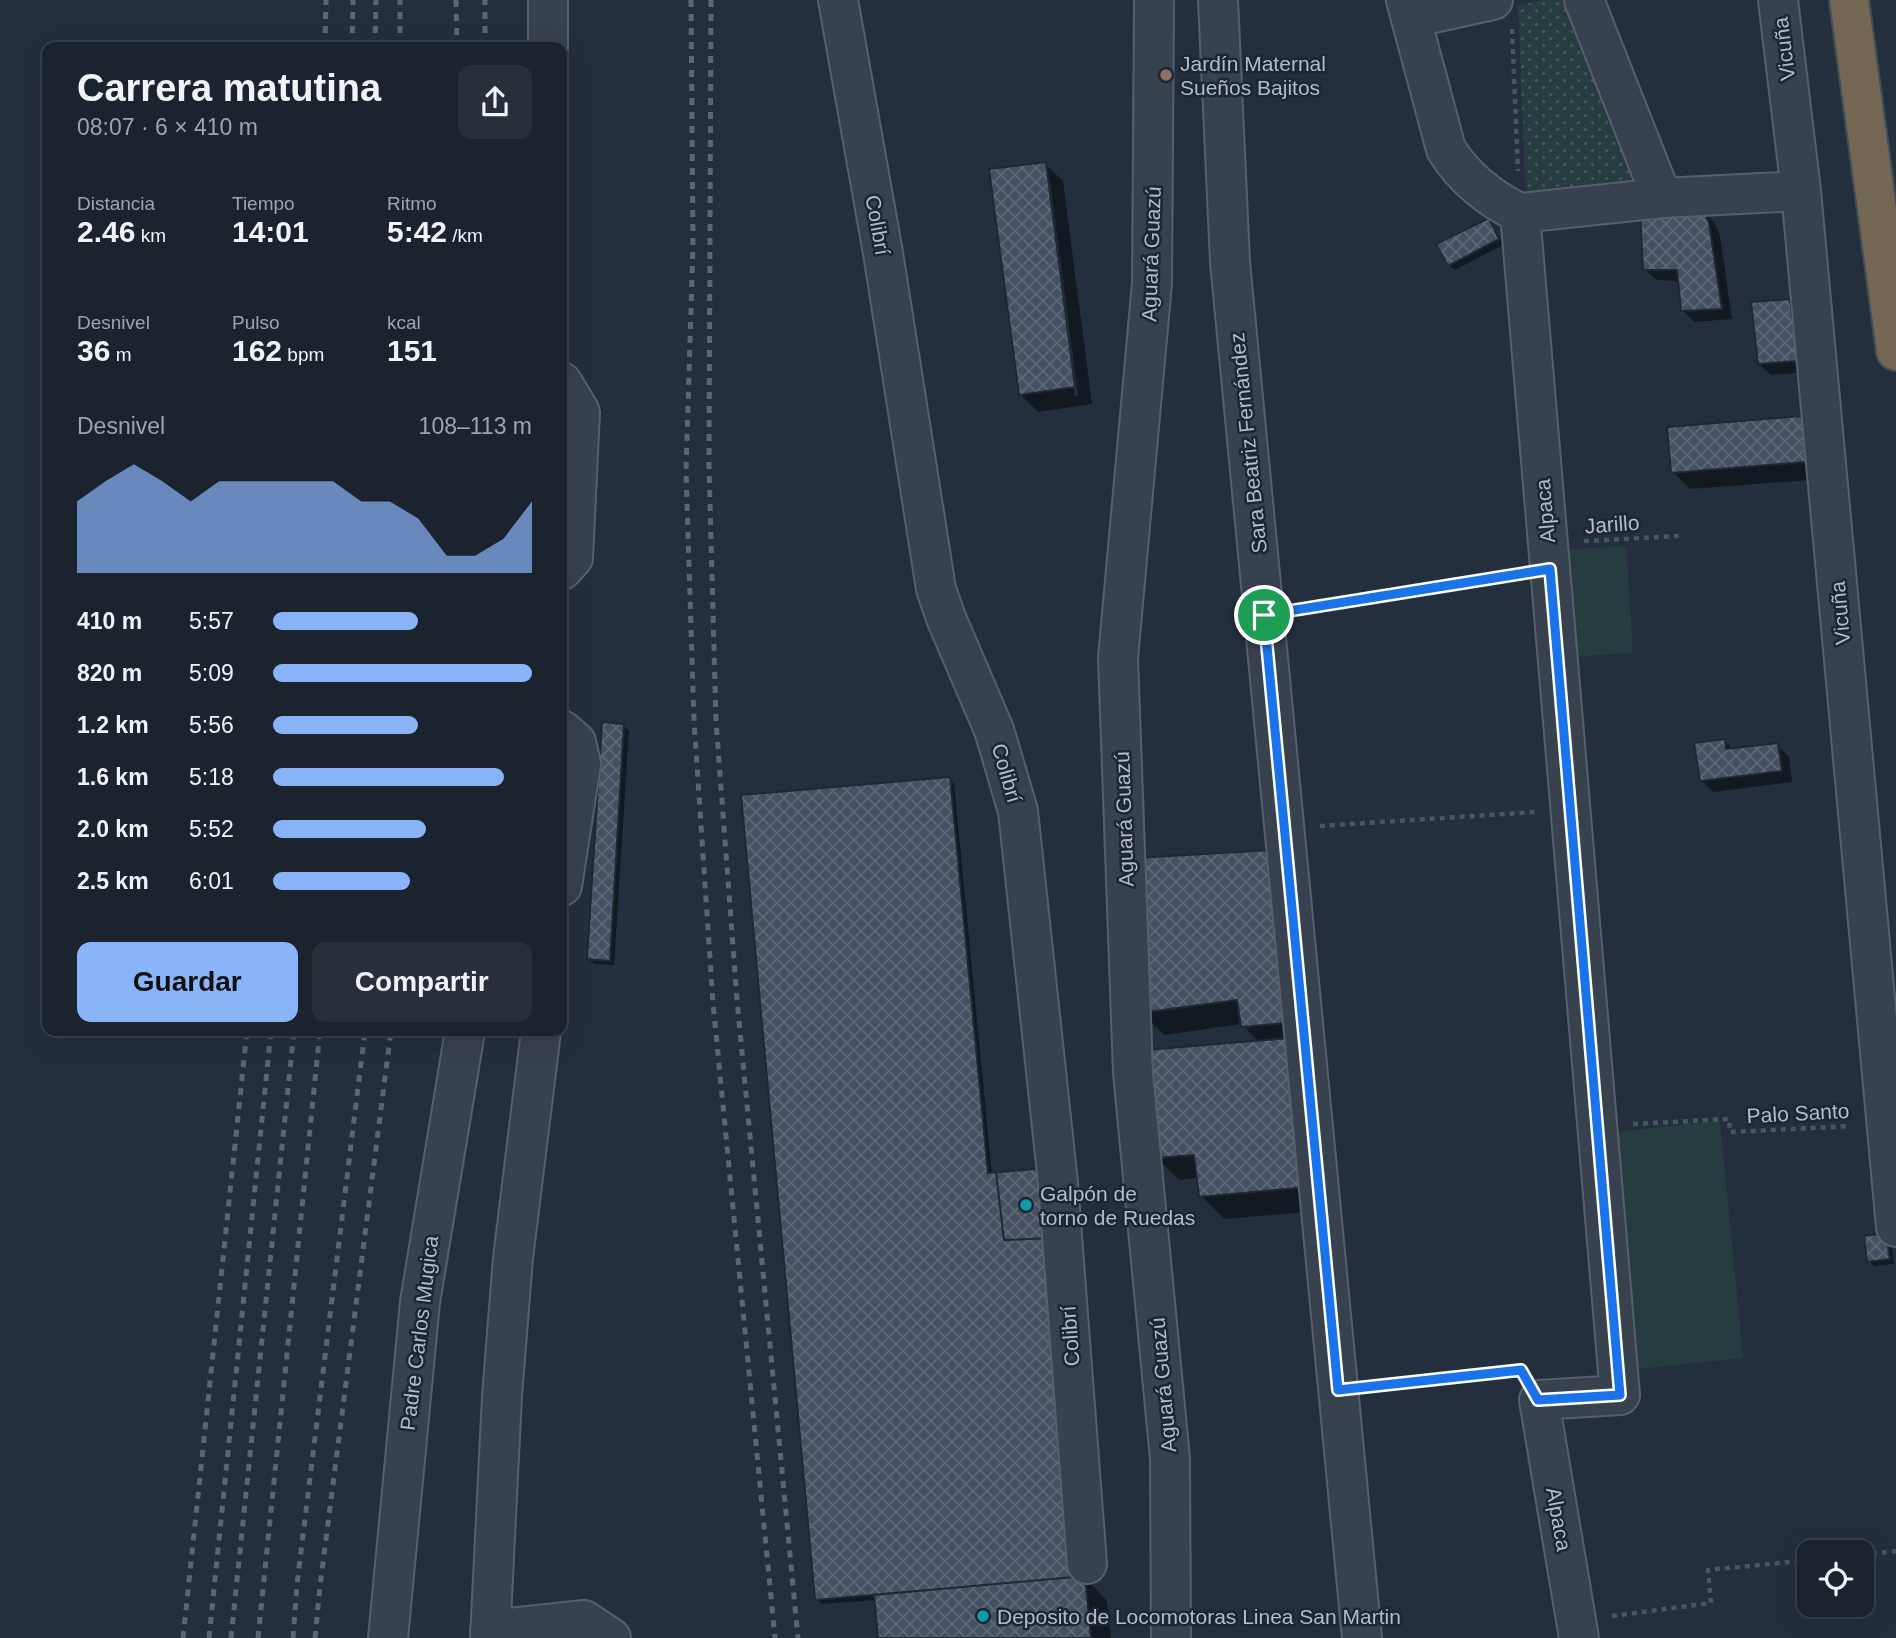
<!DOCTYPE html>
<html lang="es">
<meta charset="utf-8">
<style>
:root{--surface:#1b232e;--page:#282f3a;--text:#f1f3f6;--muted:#a0a4aa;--line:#39404a;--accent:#8ab4f8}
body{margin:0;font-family:Helvetica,sans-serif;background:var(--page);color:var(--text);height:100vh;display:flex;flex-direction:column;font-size:26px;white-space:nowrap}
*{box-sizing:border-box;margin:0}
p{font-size:23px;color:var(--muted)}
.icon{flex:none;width:38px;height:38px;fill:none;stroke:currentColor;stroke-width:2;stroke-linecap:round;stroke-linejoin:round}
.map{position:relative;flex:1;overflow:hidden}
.sheet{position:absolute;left:42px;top:42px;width:525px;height:994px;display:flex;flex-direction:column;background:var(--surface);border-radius:14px;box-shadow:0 7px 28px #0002,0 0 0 2px var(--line)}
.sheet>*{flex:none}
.tools{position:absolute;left:1797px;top:1540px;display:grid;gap:14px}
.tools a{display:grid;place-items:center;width:77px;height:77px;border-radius:14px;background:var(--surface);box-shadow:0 7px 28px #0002,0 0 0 2px var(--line);font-size:35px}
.pin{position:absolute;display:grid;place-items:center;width:60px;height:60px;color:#fff;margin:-30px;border:4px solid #fff;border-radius:50%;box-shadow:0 2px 7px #0007}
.round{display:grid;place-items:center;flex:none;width:74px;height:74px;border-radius:14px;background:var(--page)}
.headline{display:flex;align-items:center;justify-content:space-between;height:119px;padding:0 35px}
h1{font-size:38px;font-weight:600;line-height:52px}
.figures{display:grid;grid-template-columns:repeat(3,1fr);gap:10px;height:119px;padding:7px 35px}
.figures div{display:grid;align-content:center}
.figures b{font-size:30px;font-weight:600}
.figures small{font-size:19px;font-weight:400}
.figures p{font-size:19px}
.chart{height:196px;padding:14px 35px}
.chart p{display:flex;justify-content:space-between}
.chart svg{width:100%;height:126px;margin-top:7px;fill:var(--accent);opacity:.7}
.button{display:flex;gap:14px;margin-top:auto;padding:14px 35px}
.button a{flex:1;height:80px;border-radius:14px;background:var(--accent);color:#111;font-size:28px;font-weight:600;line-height:80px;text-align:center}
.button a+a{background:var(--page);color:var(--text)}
ul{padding:0 35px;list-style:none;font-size:23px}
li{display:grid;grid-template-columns:112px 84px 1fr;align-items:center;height:52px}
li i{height:18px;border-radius:9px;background:var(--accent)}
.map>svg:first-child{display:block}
</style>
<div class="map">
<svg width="1896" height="1638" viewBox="0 0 1896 1638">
<defs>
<pattern id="green-dots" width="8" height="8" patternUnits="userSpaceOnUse" patternTransform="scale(1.75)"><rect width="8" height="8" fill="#263c3f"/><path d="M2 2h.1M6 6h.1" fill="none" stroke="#435659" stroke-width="1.8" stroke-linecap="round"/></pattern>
<pattern id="building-cross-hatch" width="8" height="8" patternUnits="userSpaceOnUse" patternTransform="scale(1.75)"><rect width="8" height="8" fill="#455162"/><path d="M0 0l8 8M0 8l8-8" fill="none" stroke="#5d6877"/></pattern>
</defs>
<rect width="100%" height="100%" fill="#242f3e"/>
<path fill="url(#green-dots)" d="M1542,0H1572L1644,185L1526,201L1518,6Z"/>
<path fill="#263c3f" d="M1626,546L1633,653L1567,657L1559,550Z
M1720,1121L1743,1358L1628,1370L1605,1133Z"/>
<path fill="#0007" fill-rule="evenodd" d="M1045,164L1063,181L1092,404L1038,412L1020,394ZM1047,181H1050L1078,396H1075Z
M1702,210L1714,222L1720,236L1732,319L1694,322L1683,310L1680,281L1656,280L1645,269Z
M1488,220L1494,226L1503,245L1455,270L1449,265Z
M1789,301L1801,312L1808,372L1771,375L1759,364Z
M1801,417L1818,435L1823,479L1690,489L1673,472Z
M623,725L629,731L614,965L594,964L589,959Z
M1724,741L1734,750L1777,745L1789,757L1792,782L1713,792L1701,780Z
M949,779L954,784L992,1174L1059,1249L1090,1583L1107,1601L1111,1638H880L876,1600L822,1604L816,1599Z
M1272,852L1329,1210L1224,1219L1201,1196L1199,1178L1179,1180L1156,1157L1259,1043L1242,1024L1164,1035L1141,1013Z
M1891,1240L1894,1264L1874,1266L1869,1261Z"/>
<path fill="url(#building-cross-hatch)" stroke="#1f2835" stroke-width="2" d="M1046,162L1075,387L1019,395L989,169Z
M1703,209L1709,223L1722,309L1681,311L1677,270H1643L1640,211Z
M1489,218L1499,239L1448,266L1436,244Z
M1790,299L1798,361L1758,364L1751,302Z
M1802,416L1806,462L1671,473L1667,427Z
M602,722L624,724L610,961L587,959Z
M1725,739L1726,749L1778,743L1782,771L1700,781L1694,743Z
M950,777L988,1173L1048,1168L1085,1576L815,1600L741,795Z
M1272,850L1285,1023L1241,1027L1237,1000L1139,1013L1136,858Z
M1290,1038L1307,1187L1199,1197L1194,1155L1155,1158L1146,1050Z
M1048,1168L1054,1238L1004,1240L996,1172Z
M1886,1233L1890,1259L1867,1262L1864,1236Z
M1085,1576L1091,1638H878L874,1595Z"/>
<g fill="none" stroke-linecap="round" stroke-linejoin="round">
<g stroke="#565f6c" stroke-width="42">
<path id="minor" d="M838,0L883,253L936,589L946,618L994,730L1018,811L1058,1183L1087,1564
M1154,0L1152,283L1118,658L1133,1073L1170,1459L1171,1638
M1218,0L1230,262L1362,1638
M1406,0L1446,149C1462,176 1491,200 1520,213L1662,198L1801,191
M1584,0L1662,198
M1778,0L1801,191L1896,1227
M1411,18L1493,0
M548,47V0
M1520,213L1620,1395L1539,1400L1579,1638
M562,382L580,412L573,558L562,570
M562,730L576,742L581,764L562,886
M490,1630L584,1620L611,1638
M388,1638L420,1302L465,1031
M490,1638L502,1396L513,1258L541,1031"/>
</g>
<g stroke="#434c59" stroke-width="42">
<path id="highway" d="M1849,0L1896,351"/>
</g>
<path stroke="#44595c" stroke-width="4.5" stroke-dasharray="5 5" stroke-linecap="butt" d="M1512,29L1518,171
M1584,541L1679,536
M1298,609L1514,575
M1320,826L1535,812
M1633,1124L1729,1119L1730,1132L1849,1126
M1375,1386L1516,1371
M1862,1555L1896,1551
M1612,1616L1711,1603L1708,1570L1810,1560"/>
<use href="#minor" stroke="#38414e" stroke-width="38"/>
<use href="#highway" stroke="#746855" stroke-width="38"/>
<path stroke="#5a6575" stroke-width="5" stroke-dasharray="7 7" stroke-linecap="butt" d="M456,0L457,47
M691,0L693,245L686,471L694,721L713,1003L775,1638
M711,0L709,466L716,721L737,1000L798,1638
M325,47L326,0
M352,47L353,0
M375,47L376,0
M400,47V0
M485,47V0
M183,1638L247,1031
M209,1638L271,1031
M231,1638L294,1031
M258,1638L320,1031
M293,1638L297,1584L365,1031
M315,1638L320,1586L391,1031"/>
</g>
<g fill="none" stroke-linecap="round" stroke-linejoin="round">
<g stroke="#fff" stroke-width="14">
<path id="route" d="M1550,569L1620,1395L1538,1400L1521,1370L1338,1390L1264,615Z"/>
</g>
<use href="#route" stroke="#1a73e8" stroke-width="9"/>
</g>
<circle fill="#8d6e63" stroke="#1d2633" stroke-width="2.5" cx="1166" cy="75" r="7"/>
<g fill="#0f9aa8" stroke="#1d2633" stroke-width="2.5">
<circle cx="1026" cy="1205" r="7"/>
<circle cx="983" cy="1616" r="7"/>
</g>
<g text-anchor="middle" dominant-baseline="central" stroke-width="5" stroke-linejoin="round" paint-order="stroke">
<g font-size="21" fill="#b4bcc9" stroke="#1d2633">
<text transform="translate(1784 49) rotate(-97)">Vicuña</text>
<text transform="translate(878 225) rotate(80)">Colibrí</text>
<text transform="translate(1151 254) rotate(-88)">Aguará Guazú</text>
<text transform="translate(1248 443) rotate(-96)">Sara Beatriz Fernández</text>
<text transform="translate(1545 511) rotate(-95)">Alpaca</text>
<text transform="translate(1612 524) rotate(-4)">Jarillo</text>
<text transform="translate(1840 613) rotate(-95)">Vicuña</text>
<text transform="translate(1007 773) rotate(74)">Colibrí</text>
<text transform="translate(1124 819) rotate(-92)">Aguará Guazú</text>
<text transform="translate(1798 1113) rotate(-3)">Palo Santo</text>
<text transform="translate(419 1333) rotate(-83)">Padre Carlos Mugica</text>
<text transform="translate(1070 1336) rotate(-94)">Colibrí</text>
<text transform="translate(1163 1385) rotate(-95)">Aguará Guazú</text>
<text transform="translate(1559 1519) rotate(80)">Alpaca</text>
</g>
<g font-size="21" fill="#b4bcc9" stroke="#1d2633" text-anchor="start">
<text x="1180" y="63">Jardín Maternal<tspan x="1180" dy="24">Sueños Bajitos</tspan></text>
<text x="1040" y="1193">Galpón de<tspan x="1040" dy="24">torno de Ruedas</tspan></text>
<text x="997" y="1616">Deposito de Locomotoras Linea San Martin</text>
</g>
</g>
</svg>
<div class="tools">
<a><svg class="icon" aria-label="locate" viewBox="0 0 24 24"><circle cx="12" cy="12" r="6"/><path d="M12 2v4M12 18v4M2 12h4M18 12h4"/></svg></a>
</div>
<div class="pin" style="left:1264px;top:615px;background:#1e9e55"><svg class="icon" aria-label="arrive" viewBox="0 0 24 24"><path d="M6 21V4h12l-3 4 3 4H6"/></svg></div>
<section class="sheet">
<div class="headline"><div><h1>Carrera matutina</h1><p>08:07 · 6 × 410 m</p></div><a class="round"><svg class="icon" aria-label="share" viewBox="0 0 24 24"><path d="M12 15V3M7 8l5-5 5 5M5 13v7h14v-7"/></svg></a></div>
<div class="figures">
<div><p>Distancia</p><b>2.46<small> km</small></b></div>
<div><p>Tiempo</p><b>14:01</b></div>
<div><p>Ritmo</p><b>5:42<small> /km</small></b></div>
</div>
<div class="figures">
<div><p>Desnivel</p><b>36<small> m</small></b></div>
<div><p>Pulso</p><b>162<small> bpm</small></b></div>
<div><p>kcal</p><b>151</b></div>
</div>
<div class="chart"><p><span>Desnivel</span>108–113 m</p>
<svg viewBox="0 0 160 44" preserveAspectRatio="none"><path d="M0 44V19L10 12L20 6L30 12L40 19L50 12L60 12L70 12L80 12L90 12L100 19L110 19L120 25L130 38L140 38L150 32L160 19V44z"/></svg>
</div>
<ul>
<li><b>410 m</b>5:57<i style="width:56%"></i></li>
<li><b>820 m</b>5:09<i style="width:100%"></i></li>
<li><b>1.2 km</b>5:56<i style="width:56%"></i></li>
<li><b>1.6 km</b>5:18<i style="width:89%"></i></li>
<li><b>2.0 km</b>5:52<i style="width:59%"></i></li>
<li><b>2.5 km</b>6:01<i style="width:53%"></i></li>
</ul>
<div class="button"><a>Guardar</a><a>Compartir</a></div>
</section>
</div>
